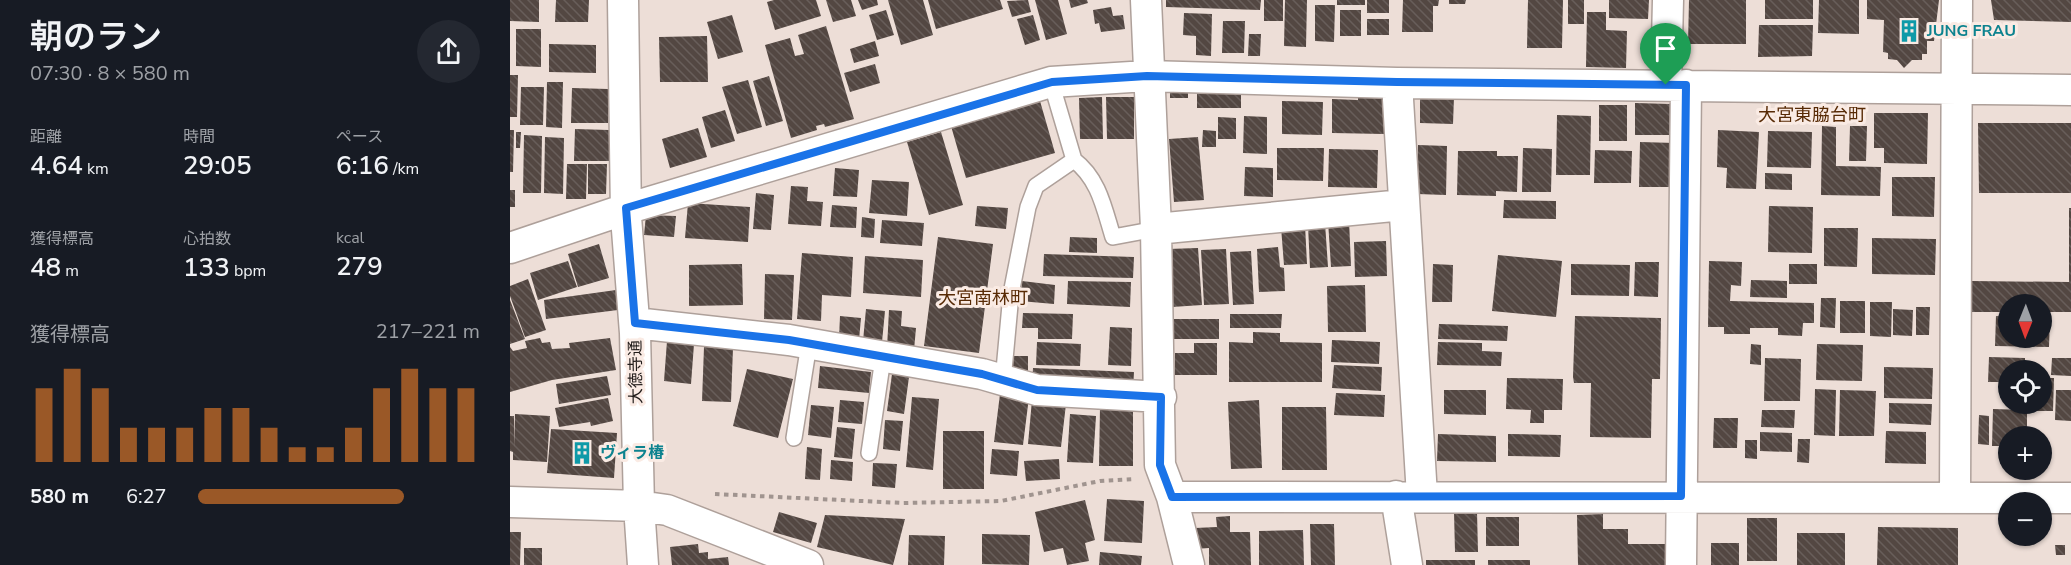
<!DOCTYPE html>
<html lang="ja">
<meta charset="utf-8">
<style>
:root{--surface:#171b24;--page:#242831;--text:#f1f3f6;--muted:#9ea1a6;--accent:#9a5827}
body{margin:0;font-family:"Nunito Sans","Noto Sans JP",sans-serif;background:var(--page);color:var(--text);height:100vh;display:flex;flex-direction:column;font-size:22px;white-space:nowrap}
*{box-sizing:border-box;margin:0}
p{font-size:20px;color:var(--muted)}
.icon{flex:none;width:33px;height:33px;fill:none;stroke:currentColor;stroke-width:2;stroke-linecap:round;stroke-linejoin:round}
.map{position:relative;flex:1;overflow:hidden}
.details{display:flex;flex-direction:column;background:var(--surface);width:510px}
.details>*{flex:none}
.needle{width:39px;rotate:181deg}
.controls{position:absolute;left:1488px;top:294px;display:grid;gap:12px}
.controls a{display:grid;place-items:center;width:54px;height:54px;border-radius:50%;background:var(--surface);box-shadow:0 2px 4px #0004;font-size:30px}
.pin{position:absolute;display:grid;place-items:center;width:51px;height:51px;color:#fff;margin:-62px -26px;border-radius:50% 50% 50% 0;rotate:-45deg;box-shadow:0 0 6px #0007}
.pin .icon{rotate:45deg}
.round{display:grid;place-items:center;flex:none;width:63px;height:63px;border-radius:32px;background:var(--page)}
.summary{display:flex;align-items:center;justify-content:space-between;height:102px;padding:0 30px}
h1{font-size:33px;font-weight:600;line-height:45px}
.stats{display:grid;grid-template-columns:repeat(3,1fr);gap:9px;height:102px;padding:6px 30px}
.stats div{display:grid;align-content:center}
.stats b{font-size:26px;font-weight:600}
.stats small{font-size:16px;font-weight:400}
.stats p{font-size:16px}
.chart{height:168px;padding:12px 30px}
.chart p{display:flex;justify-content:space-between}
.chart svg{width:100%;height:108px;margin-top:6px;stroke:var(--accent);stroke-width:6}
ul{padding:0 30px;list-style:none;font-size:20px}
li{display:grid;grid-template-columns:96px 72px 1fr;align-items:center;height:45px}
li i{height:15px;border-radius:8px;background:var(--accent)}
main{display:flex;flex:1;min-height:0}
.map>svg:first-child{display:block}
</style>
<main>
<section class="details">
<div class="summary"><div><h1>朝のラン</h1><p>07:30 · 8 × 580 m</p></div><a class="round"><svg class="icon" aria-label="share" viewBox="0 0 24 24"><path d="M12 15V3M7 8l5-5 5 5M5 13v7h14v-7"/></svg></a></div>
<div class="stats">
<div><p>距離</p><b>4.64<small> km</small></b></div>
<div><p>時間</p><b>29:05</b></div>
<div><p>ペース</p><b>6:16<small> /km</small></b></div>
</div>
<div class="stats">
<div><p>獲得標高</p><b>48<small> m</small></b></div>
<div><p>心拍数</p><b>133<small> bpm</small></b></div>
<div><p>kcal</p><b>279</b></div>
</div>
<div class="chart"><p><span>獲得標高</span>217–221 m</p>
<svg viewBox="0 0 160 44" preserveAspectRatio="none"><path d="M5 44V14M15 44V6M25 44V14M35 44V30M45 44V30M55 44V30M65 44V22M75 44V22M85 44V30M95 44V38M105 44V38M115 44V30M125 44V14M135 44V6M145 44V14M155 44V14"/></svg>
</div>
<ul>
<li><b>580 m</b>6:27<i style="width:73%"></i></li>
</ul>
</section>
<div class="map">
<svg width="1561" height="565" viewBox="0 0 1561 565">
<defs>
<pattern id="building-back-hatch" width="6" height="6" patternUnits="userSpaceOnUse" patternTransform="scale(1.5)"><rect width="6" height="6" fill="#534742"/><path d="M-1 5l2 2M0 0l6 6M5-1l2 2" fill="none" stroke="#685e5a"/></pattern>
</defs>
<rect width="100%" height="100%" fill="#edded7"/>
<path fill="url(#building-back-hatch)" d="M0,0H29V22L0,21Z
M46,0H79L78,22H45Z
M264,0H306L311,16L265,30L257,2Z
M316,0H341L346,16L323,22Z
M348,0H367L368,5L352,10Z
M378,0H413L423,35L391,45Z
M418,0H490L493,9L426,29Z
M518,0L521,12L502,17L497,1Z
M525,0H548L557,34L536,40Z
M559,0H577L578,3L561,8Z
M656,0H751L750,10L656,7Z
M754,0H773V21H754Z
M775,0H797L796,47L774,46Z
M827,0H855V5H827Z
M857,0H879V13H857Z
M893,0H929L928,6H923V32H892Z
M939,0H956L955,4H939Z
M1018,0H1053L1052,48H1017Z
M1058,0H1074V24H1058Z
M1099,0H1139L1138,19L1099,18Z
M1179,0H1236V44H1178Z
M1255,0H1303V19H1255Z
M1309,0H1349V34L1308,33Z
M1357,0H1429L1424,41H1417V54H1412V60H1402L1394,68L1387,60L1378,59V53L1373,52L1374,20L1357,19Z
M1481,0H1561V22L1484,20Z
M805,5H825L824,42L805,41Z
M601,7L603,16L613,15L615,29L591,32L589,23L585,24L583,10Z
M376,10L384,35L367,40L359,15Z
M830,10H851V36H830Z
M1077,12H1096V30L1117,31L1116,68L1076,67Z
M674,13L702,14L701,56L686,55V36L673,35Z
M222,15L233,52L208,59L197,22Z
M523,15L530,40L515,45L507,19Z
M857,19H879V35H857Z
M713,21H735L734,53H712Z
M1249,25H1303L1302,56L1248,57Z
M316,26L344,119L315,127L314,124L306,126L307,130L281,138L255,45L280,38L285,56L294,54L288,35Z
M6,29H31V67L6,66Z
M739,34H751L750,56H738Z
M197,36L198,82H150L149,37Z
M365,41L369,56L344,63L340,49Z
M39,44L86,45V73L39,72Z
M365,64L370,83L340,92L334,73Z
M0,75H8L7,117H0Z
M259,76L273,121L256,126L243,81Z
M238,80L252,127L227,134L212,87Z
M37,82H53L52,128L36,127Z
M11,87H34L33,125H10Z
M62,88L98,89V123H61Z
M660,89H678V98H660Z
M687,89H731V108H687Z
M848,95H875L874,134L822,133V99L848,100Z
M592,97L593,139H570L569,98Z
M596,97H624V139H597Z
M910,97H944L943,124L910,123Z
M530,101L545,153L456,178L441,126Z
M772,101L813,102L812,135L772,134Z
M1125,103L1162,104V135H1125Z
M1089,105H1117V141H1089Z
M215,110L225,141L201,148L192,117Z
M1364,113H1418L1417,164L1374,163V148H1364Z
M1047,115L1081,116L1080,175H1046Z
M734,116L757,117V154L733,153Z
M708,117L726,118V139H708Z
M1468,123H1561V193H1469Z
M1312,126L1326,127V166L1371,167L1370,196L1311,195Z
M1340,126H1357L1356,161H1339Z
M188,128L197,157L160,168L152,139Z
M65,129L99,130V161H64Z
M0,130H4L3,172H0Z
M693,130L706,131V147H692Z
M1208,130L1249,132L1246,189L1216,188L1217,168L1207,167Z
M1258,131L1302,132L1301,168L1257,167Z
M6,132H11L10,148H6Z
M431,132L453,205L419,215L397,142Z
M14,135L32,136L31,193H13Z
M35,137L54,138L53,194L34,193Z
M688,137L694,200L664,202L659,139Z
M1130,142L1165,143L1164,187H1129Z
M908,145L937,146L936,195L907,194Z
M767,148H814L813,181L767,180Z
M1013,148L1042,149L1041,192H1012Z
M819,149L868,150L867,188L818,187Z
M1085,150L1122,151L1121,183H1084Z
M948,151H987V156H1008L1007,192L986,191V196L947,195Z
M57,164H77L76,199H56Z
M78,164H97L96,194H78Z
M735,167L763,168V197L734,196Z
M325,168L349,170L347,197L323,196Z
M1255,173L1282,174V190L1255,189Z
M1382,177H1425L1424,217L1382,216Z
M362,180L399,182L397,216L359,213Z
M281,186L298,187L297,201L313,202L311,226L278,224Z
M0,190H5V207H0Z
M246,193L264,195L261,230L243,229Z
M994,200L1046,201V219L993,218Z
M178,203L240,207L238,242L175,238Z
M322,205L347,207L346,228L320,227Z
M467,206L498,208L496,229L465,226Z
M1259,206L1303,207L1302,253L1258,252Z
M1559,208H1561V312H1532V304H1498V312H1461V281L1559,282Z
M136,215L166,216L164,237L134,235Z
M352,217L365,219L364,238L351,237Z
M372,220L414,223L412,246L370,243Z
M839,220L841,266L821,267L818,221Z
M815,223L818,267L800,268L798,225Z
M795,225L797,264L774,265L771,227Z
M1314,228H1348L1347,267L1314,266Z
M428,237L483,244L469,353L414,346Z
M560,237L587,238V253L559,252Z
M1362,238L1426,239L1425,275L1362,274Z
M876,241L877,276L845,277L844,242Z
M89,244L99,278L68,287L58,254Z
M768,247L770,267L774,268L775,291L749,292L747,249Z
M688,248L692,305L662,307L658,249Z
M716,249L719,304L694,305L691,250Z
M741,251L744,304L723,305L720,252Z
M292,253L343,257L341,297L312,295L311,321L287,319Z
M534,254L624,257L623,278L533,276Z
M988,255L1052,261L1046,317L982,311Z
M355,256L413,260L411,297L353,293Z
M58,261L67,287L28,300L20,273Z
M1199,261L1232,262L1231,286L1221,285L1220,301L1304,303V323H1293L1292,336L1268,335V328H1240V334H1214V327H1198Z
M1125,262H1149L1148,297L1124,296Z
M232,264L233,305L179,306V265Z
M923,264L943,265L942,302H922Z
M1061,264L1120,265L1119,296L1061,295Z
M1279,264H1307V284H1279Z
M255,274L284,275L282,320L254,319Z
M18,279L36,330L15,337L0,296V286Z
M1241,280L1277,281V298L1240,297Z
M512,281L545,285L544,304L510,301Z
M558,281L621,282L620,307L557,304Z
M855,285L856,332H818L817,286Z
M106,290L108,310L36,319L34,300Z
M1311,298H1326L1325,328L1310,327Z
M0,300L15,339L0,344Z
M1330,301H1355V333H1330Z
M1360,302H1382L1381,337L1360,336Z
M1406,307H1420L1419,335H1406Z
M356,309L375,311L372,342L353,341Z
M1383,309L1403,310L1402,336L1383,335Z
M379,310L392,311L391,326L406,328L404,350L377,348Z
M513,313L563,314L562,339H528V328H512Z
M720,314H772L771,328H720Z
M330,316L351,318L349,340L329,338Z
M1065,316L1151,318L1150,379H1142L1141,438L1080,437L1081,383H1064L1063,377Z
M1486,316L1498,317V338H1532V317H1540L1539,347L1485,346Z
M658,319H709V339H658Z
M929,324L998,326L997,341L928,339Z
M600,327L622,328L621,366L598,365Z
M743,332L770,333V342L812,343V382H719V342L743,343Z
M30,338L32,343L40,342L42,349L60,348L59,343L100,338L106,370L42,380L0,392V347L3,351L17,348L15,341Z
M822,340L870,342L869,364L821,362Z
M157,341L184,344L181,384L154,381Z
M527,342L571,344L570,366L526,365Z
M928,342L972,343V351L992,352L991,366L927,365Z
M684,343H707V375H665V353H684Z
M1241,344L1251,345V365L1240,364Z
M1307,344L1353,345L1352,381L1306,380Z
M194,347L223,348L221,402L192,401Z
M502,356H518V381H501Z
M1479,357L1515,358V370H1498V382H1478Z
M1255,358L1291,359L1290,401H1254Z
M1542,358H1561V376L1541,375Z
M824,365L872,367L871,391L822,388Z
M310,366L361,372L359,393L308,388Z
M1374,367L1423,368L1422,399L1374,398Z
M523,368L624,372L623,389L522,385Z
M237,369L283,379L268,438L223,426Z
M382,374L399,377L394,414L377,411Z
M97,376L101,395L49,404L46,384Z
M997,378L1053,379L1052,410H1034V423H1020L1021,410L996,409Z
M1532,378H1544L1543,411H1521V404H1532Z
M1305,389L1326,390L1325,436L1304,435Z
M934,390H976V415L934,414Z
M1330,390L1366,391L1364,436H1329Z
M1546,390H1561V421L1545,420Z
M826,393L875,395L874,417L824,415Z
M490,394L519,397L513,445L484,442Z
M402,397L429,399L423,470L396,467Z
M98,398L103,421L81,426L80,422L49,427L45,408Z
M330,400L354,402L352,424L328,422Z
M522,400L556,404L551,447L518,444Z
M749,400L752,468L721,469L718,402Z
M1379,403L1422,404L1421,425L1379,423Z
M301,405L324,407L321,438L298,435Z
M590,407L623,408V466H589Z
M772,407H816L817,470H772Z
M1483,409L1517,410V436H1498V446H1482Z
M1252,410H1285L1284,428L1251,427Z
M5,414L40,416L37,462L3,460V452L0,451V416H4V447Z
M560,414L586,416L583,463L557,462Z
M1469,415L1479,416V445L1468,444Z
M1204,418H1228L1227,448H1203Z
M375,420L393,421L390,451L373,449Z
M327,427L345,429L342,459L324,457Z
M41,429L107,433L104,478L37,473Z
M433,431H474V489H433Z
M1376,431L1416,432V464L1375,463Z
M1250,432L1282,433V452L1250,451Z
M928,434L986,436V462L927,461Z
M998,434L1051,435L1050,457L998,456Z
M1288,439H1300L1299,463L1287,462Z
M1235,440H1247V459L1235,458Z
M297,447L312,449L310,480L295,479Z
M482,449L509,451L507,476L480,474Z
M549,459L550,479L516,481L514,461Z
M321,460L343,462L342,481L320,479Z
M363,463L387,464L385,488L362,486Z
M597,499L634,501L632,543L594,541Z
M575,500L585,540L575,543L579,561L557,565L553,548L534,552L525,512Z
M269,512L307,523L301,543L263,532Z
M944,512H967L968,552H945Z
M1093,514V529H1118V544H1158V565H1068L1067,515Z
M315,515L395,519L383,565L307,547Z
M720,516V532H740L741,565H699V548L685,549V528L707,527L706,517Z
M976,517H1009V546H976Z
M1237,518H1267V561H1237Z
M800,524H824L825,565H801Z
M1368,527L1448,528V565H1367Z
M793,530L794,565H749V531Z
M0,532H11L10,565H0Z
M1287,533H1335V565H1287Z
M472,534L520,535L519,565L472,564Z
M399,535L435,536L434,565H398Z
M1201,543H1229V565H1201Z
M188,544L189,553L198,552V559L218,557L219,565H162L160,547Z
M1545,545H1555V555H1546Z
M14,548H32V565H14Z
M590,552L632,556L631,565H589Z
M916,560H965V565H916Z
M978,560H1020V565H978Z"/>
<g fill="none" stroke-linecap="round" stroke-linejoin="round">
<g stroke="#aea09a" stroke-width="18">
<path id="service" d="M541,82L564,160C589,179 594,208 603,237L646,229
M493,381L501,294L518,207L526,186L564,160
M284,438L299,344
M359,453L373,358"/>
</g>
<g stroke="#aea09a" stroke-width="33">
<path id="minor" d="M113,0L116,217L125,333L129,506L133,565
M636,0L646,229L650,465L662,497L679,565
M887,83L912,496
M1156,85L1158,0
M646,229L893,205
M0,248L116,209L541,82L637,76L887,83L1561,90
M125,323L279,340L472,374L527,390L651,397
M886,496L897,565
M662,497L1561,498
M1445,497L1447,0
M0,502L129,506L157,510L298,565
M1171,565L1176,85"/>
</g>
<path stroke="#a0948f" stroke-width="4" stroke-dasharray="4.5 4.5" stroke-linecap="butt" d="M205,494L393,503L491,501L590,481L624,479"/>
<use href="#service" stroke="#fff" stroke-width="15"/>
<use href="#minor" stroke="#fff" stroke-width="30"/>
</g>
<g fill="none" stroke-linecap="round" stroke-linejoin="round">
<g stroke="#fff" stroke-width="12">
<path id="route" d="M637,76L887,82L1176,85L1171,496L662,497L650,465L651,397L527,390L472,374L279,340L125,323L116,208L542,82Z"/>
</g>
<use href="#route" stroke="#1a73e8" stroke-width="8"/>
</g>
<defs>
<g id="building-bare" transform="scale(1.8)"><path d="M-4-6H4V6H1V3H-1V6H-4ZM-2.5-4.3h1.7v1.8h-1.7ZM.8-4.3h1.7v1.8H.8ZM-2.5-1h1.7V.8h-1.7ZM.8-1h1.7V.8H.8Z" fill="#0f9aa8" stroke="#faebe4" stroke-width="2.5" paint-order="stroke"/></g>
</defs>
<g fill-rule="evenodd">
<use href="#building-bare" x="1399" y="31"/>
<use href="#building-bare" x="72" y="453"/>
</g>
<g text-anchor="middle" dominant-baseline="central" stroke-width="6" stroke-linejoin="round" paint-order="stroke">
<g font-size="16" font-weight="bold" fill="#0d838f" stroke="#faebe4" text-anchor="start">
<text x="1417" y="31">JUNG FRAU</text>
<text x="90" y="453">ヴィラ椿</text>
</g>
<g font-size="16" fill="#201b19" stroke="#faebe4">
<text transform="translate(126 372) rotate(-91)">大徳寺通</text>
</g>
<g font-size="18" fill="#572a05" stroke="#faebe4">
<text x="1302" y="115">大宮東脇台町</text>
<text x="473" y="298">大宮南林町</text>
</g>
</g>
</svg>
<div class="controls">
<a><svg class="needle" viewBox="-14 -14 28 28"><path d="M0-13l5 13h-10z" fill="#e53935"/><path d="M0 13l5-13h-10z" fill="#9ea1a6"/></svg></a>
<a><svg class="icon" aria-label="locate" viewBox="0 0 24 24"><circle cx="12" cy="12" r="6"/><path d="M12 2v4M12 18v4M2 12h4M18 12h4"/></svg></a>
<a>+</a>
<a>−</a>
</div>
<div class="pin" style="left:1156px;top:85px;background:#1e9e55"><svg class="icon" aria-label="arrive" viewBox="0 0 24 24"><path d="M6 21V4h12l-3 4 3 4H6"/></svg></div>
</div>
</main>
